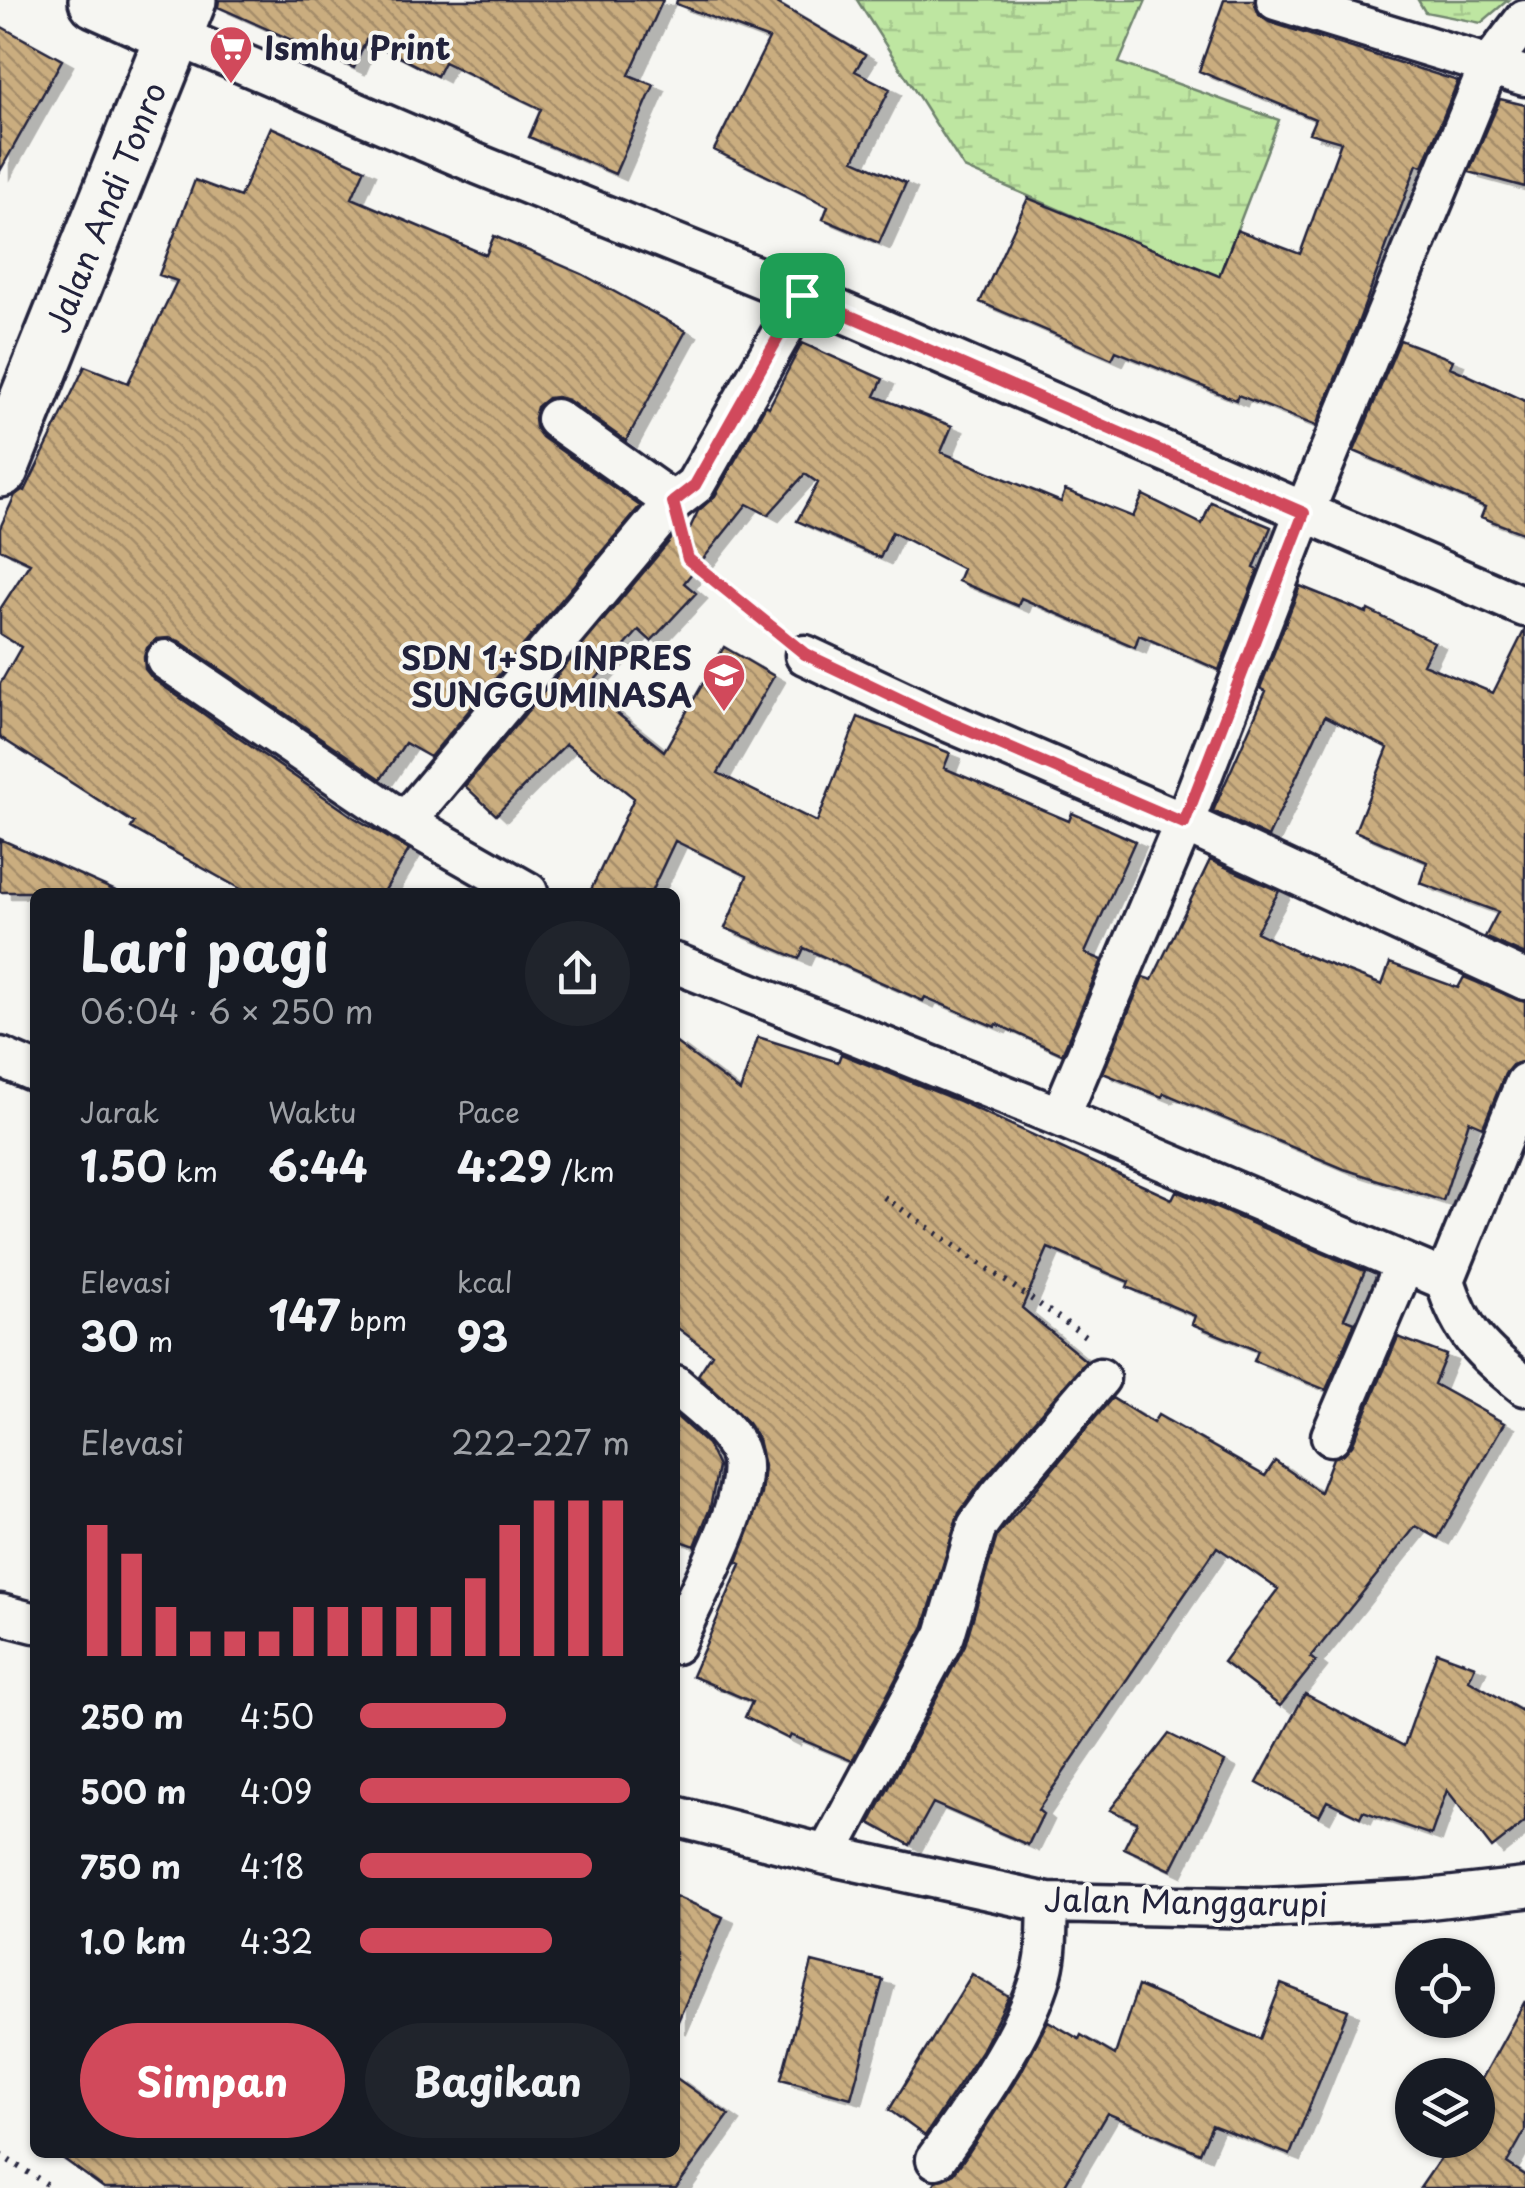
<!DOCTYPE html>
<html lang="id">
<meta charset="utf-8">
<style>
:root{--surface:#171b24;--page:#20242c;--text:#f1f3f6;--muted:#9ea1a6;--accent:#d1495b}
body{margin:0;font-family:"Playpen Sans",sans-serif;background:var(--page);color:var(--text);height:100vh;display:flex;flex-direction:column;font-size:38px;white-space:nowrap}
*{box-sizing:border-box;margin:0}
p{font-size:32px;color:var(--muted)}
.icon{flex:none;width:55px;height:55px;fill:none;stroke:currentColor;stroke-width:2;stroke-linecap:round;stroke-linejoin:round}
.map{position:relative;flex:1;overflow:hidden}
.sheet{position:absolute;left:30px;top:888px;width:650px;height:1270px;display:flex;flex-direction:column;background:var(--surface);border-radius:15px;box-shadow:0 2px 8px #0004}
.sheet>*{flex:none}
.buttons{position:absolute;left:1395px;top:1938px;display:grid;gap:20px}
.buttons a{display:grid;place-items:center;width:100px;height:100px;border-radius:50%;background:var(--surface);box-shadow:0 2px 8px #0004;font-size:50px}
.pin{position:absolute;display:grid;place-items:center;width:85px;height:85px;color:#fff;margin:-42px;border-radius:20px;box-shadow:0 5px 15px #0006}
.round{display:grid;place-items:center;flex:none;width:105px;height:105px;border-radius:52px;background:var(--page)}
.summary{display:flex;align-items:center;justify-content:space-between;height:170px;padding:0 50px}
h1{font-size:55px;font-weight:700;line-height:75px}
.figures{display:grid;grid-template-columns:repeat(3,1fr);gap:15px;height:170px;padding:10px 50px}
.figures div{display:grid;align-content:center}
.figures b{font-size:42px;font-weight:700}
.figures small{font-size:28px;font-weight:400}
.figures p{font-size:28px}
.chart{height:280px;padding:20px 50px}
.chart p{display:flex;justify-content:space-between}
.chart svg{width:100%;height:180px;margin-top:10px;stroke:var(--accent);stroke-width:6}
.primary-button{display:flex;gap:20px;margin-top:auto;padding:20px 50px}
.primary-button a{flex:1;height:115px;border-radius:60px;background:var(--accent);color:#fff;font-size:40px;font-weight:700;line-height:115px;text-align:center}
.primary-button a+a{background:var(--page);color:var(--text)}
ul{padding:0 50px;list-style:none;font-size:32px}
li{display:grid;grid-template-columns:160px 120px 1fr;align-items:center;height:75px}
li i{height:25px;border-radius:12px;background:var(--accent)}
.map>svg:first-child{display:block}
</style>
<div class="map">
<svg width="1525" height="2188" viewBox="0 0 1525 2188">
<defs>
<pattern id="wetland-marsh" width="20" height="14" patternUnits="userSpaceOnUse" patternTransform="scale(2.5)"><rect width="20" height="14" fill="#bee6a1"/><path d="M1 5h8M5 5V1M11 12h8M15 12V8" fill="none" stroke="#a3c58c"/></pattern>
<pattern id="building-back-hatch" width="6" height="6" patternUnits="userSpaceOnUse" patternTransform="scale(2.5)"><rect width="6" height="6" fill="#caad7f"/><path d="M-1 5l2 2M0 0l6 6M5-1l2 2" fill="none" stroke="#a48c69"/></pattern>
<filter id="shadow"><feDropShadow dx="11" dy="6" stdDeviation="0" flood-color="#0004"/></filter>
</defs>
<rect width="100%" height="100%" fill="#f6f6f2"/>
<filter id="ink" filterUnits="userSpaceOnUse"><feTurbulence type="fractalNoise" baseFrequency=".01" numOctaves="2"/><feDisplacementMap in="SourceGraphic" scale="20" xChannelSelector="R" yChannelSelector="G"/><feConvolveMatrix kernelMatrix="1 2 1 2 8 2 1 2 1" color-interpolation-filters="sRGB"/></filter>
<g filter="url(#ink)">
<path fill="url(#wetland-marsh)" stroke="#70846e" stroke-width="2.5" d="M857,0H1146L1119,63L1279,120L1218,279L964,168Z
M1418,0H1508L1481,23L1425,12Z"/>
<path fill="url(#building-back-hatch)" stroke="#22223b" stroke-width="2.5" filter="url(#shadow)" d="M219,0H663L629,75L654,85L615,174L529,137L541,109L444,62L437,76L366,40L354,68L218,7Z
M677,0H772L865,55L855,71L890,89L854,160L906,183L879,243L823,219L828,206L714,150L769,39L676,4Z
M1224,0H1254L1259,15L1269,22L1458,81L1423,166L1417,164L1358,323L1316,426L1238,395L1236,400L1116,351L1112,359L980,302L1028,198L1219,276L1237,230L1300,254L1341,142L1309,133L1315,119L1199,71Z
M0,26L62,60L0,171Z
M1500,99L1525,105V187L1469,172Z
M271,127L365,169L352,198L486,255L494,236L582,274L686,331L626,441L568,400L557,397L548,398L537,407L534,418L535,427L542,437L640,506L430,757L405,743L381,779L179,641L169,638L157,639L147,648L144,657L145,669L153,679L355,818L409,850L384,892H246L131,828L134,823L0,737V684L21,647L0,634V609L30,563L0,549V528L15,495L22,490L25,491L85,366L128,383L177,281L159,275L195,180L240,197Z
M1400,340L1453,360L1450,367L1525,401V534L1481,517L1485,507L1354,451Z
M802,343L883,379L875,396L952,426L941,452L1061,502L1065,490L1133,517L1143,495L1202,524L1211,502L1271,527L1254,568L1258,570L1219,670L1139,635L1135,647L1021,598L1018,606L958,581L963,569L892,532L880,558L797,521L818,483L805,474L768,515L747,504L684,583L696,593L651,641L639,630L587,689L664,751L724,647L774,676L718,773L817,822L858,717L950,753L944,768L1069,821L1072,813L1135,841L1085,953L1102,960L1062,1054L997,1024L995,1027L925,997L923,1001L804,948L799,959L725,928L747,876L675,841L651,892H590L634,798L566,744L496,815L465,786L683,525L689,530L698,511L715,496L766,405L769,407Z
M1300,586L1367,613L1368,610L1434,642L1423,664L1493,693L1525,629V955L1485,937L1498,912L1420,883L1427,862L1355,831L1388,748L1325,716L1268,837L1213,811L1266,691L1260,688Z
M0,839L118,892H0Z
M1210,860L1279,891L1256,932L1297,952L1382,985L1390,963L1458,988L1464,977L1525,1002V1061L1512,1065L1505,1074L1483,1127L1469,1121L1443,1201L1344,1169L1164,1093L1162,1097L1103,1073L1143,977L1152,980Z
M758,1037L838,1062L841,1054L959,1101L1172,1199L1176,1191L1365,1271L1344,1318L1355,1322L1326,1390L1254,1361L1258,1351L1192,1324L1195,1316L1127,1287L1129,1282L1048,1248L1022,1308L1086,1361L982,1481L959,1513L924,1626L852,1761L791,1735L789,1739L745,1717L752,1702L692,1676L741,1564L737,1562L761,1494L764,1466L758,1439L748,1423L698,1375L712,1354L675,1326V1042L740,1091Z
M1398,1337L1446,1355L1434,1384L1504,1423L1438,1538L1416,1526L1311,1657L1316,1661L1280,1706L1223,1662L1278,1589L1217,1547L1038,1810L1043,1814L1028,1845L933,1803L910,1845L870,1823L965,1645L997,1536L1112,1398L1153,1423L1158,1415L1265,1476L1275,1461L1320,1492L1333,1458L1344,1454L1352,1445Z
M675,1415L707,1444L718,1467L710,1508L695,1546L675,1539Z
M1437,1652L1475,1666L1469,1680L1525,1713V1822L1492,1848L1447,1790L1431,1835L1363,1811L1360,1817L1327,1801L1319,1816L1257,1783L1305,1694L1404,1746Z
M1169,1734L1225,1762L1171,1870L1124,1848L1137,1822L1110,1810Z
M675,1896L723,1917L675,2028Z
M812,1962L883,1980L851,2098L781,2079Z
M972,1974L1009,1997L981,2051L925,2136L889,2110Z
M1281,1984L1348,2010L1290,2155L1212,2125L1200,2153L1107,2113L1063,2188H932L936,2181L954,2173L969,2152L1020,2074L1048,2021L1079,2039L1081,2035L1115,2055L1138,1986L1260,2039Z
M1525,2001V2131L1507,2163L1525,2175V2188H1420L1453,2140H1478V2086Z
M675,2077L729,2115L676,2188H104L54,2152H675Z"/>
<g fill="none" stroke-linecap="round" stroke-linejoin="round">
<g stroke="#22223b" stroke-width="45">
<path id="street" d="M1276,0L1525,76
M173,34L480,165L803,295L1525,607
M556,419L673,502
M805,655L937,717L1184,823L1525,980
M166,660L405,822L528,892
M405,822L673,502L695,485L803,295
M675,963L1060,1117L1445,1280C1461,1333 1483,1353 1525,1386
M0,1057L35,1072
M1060,1117L1184,823L1304,513L1489,66L1525,19
M1445,1280L1525,1083
M675,1385C695,1403 723,1422 736,1446C761,1488 691,1600 675,1644
M1331,1436L1404,1265
M0,1614L35,1623
M675,1816L827,1855L1048,1903L1265,1908L1420,1900L1525,1888
M827,1855L945,1635L977,1526L999,1496L1100,1378
M936,2159C971,2111 1037,2016 1045,1959C1048,1941 1047,1922 1048,1903"/>
</g>
<g stroke="#22223b" stroke-width="62">
<path id="secondary" d="M97,0L173,34
M0,469L188,0"/>
</g>
<path stroke="#22223b" stroke-width="6" stroke-dasharray="2.5 8" stroke-linecap="butt" d="M685,552L688,559L773,628
M884,1197L1088,1338
M0,2155L53,2188"/>
<use href="#street" stroke="#f6f6f2" stroke-width="38"/>
<use href="#secondary" stroke="#f6f6f2" stroke-width="55"/>
</g>
</g>
<g fill="none" stroke-linecap="round" stroke-linejoin="round" filter="url(#ink)">
<g stroke="#fff" stroke-width="20">
<path id="route" d="M802,295L1304,513L1184,823L937,717L805,654L688,559L673,502L695,485Z"/>
</g>
<use href="#route" stroke="#d1495b" stroke-width="12"/>
</g>
<defs>
<g id="supermarket-pin" transform="scale(2.25)"><path d="M0 17L-7.5 6A9.5 9.5 0 1 1 7.5 6Z" fill="#d1495b" stroke="#f6f6f2"/><path d="M-6-5.5h2.5l.6 2H6L4.5 2H-2.5L-4.4-4H-6ZM-1.5 3.2a1.3 1.3 0 1 0 .1 0ZM3 3.2a1.3 1.3 0 1 0 .1 0Z" fill="#fff"/></g>
<g id="school-pin" transform="scale(2.25)"><path d="M0 17L-7.5 6A9.5 9.5 0 1 1 7.5 6Z" fill="#d1495b" stroke="#f6f6f2"/><path d="M0-5L7-2L0 1L-7-2ZM-4 1L0 2.5L4 1V4Q0 6-4 4Z" fill="#fff"/></g>
</defs>
<g fill-rule="evenodd">
<use href="#supermarket-pin" x="231" y="47"/>
<use href="#school-pin" x="724" y="675"/>
</g>
<g text-anchor="middle" dominant-baseline="central" stroke-width="8" stroke-linejoin="round" paint-order="stroke">
<g font-size="32" font-weight="bold" fill="#22223b" stroke="#f6f6f2" text-anchor="start">
<text x="264" y="47">Ismhu Print</text>
<text x="692" y="657" text-anchor="end">SDN 1+SD INPRES<tspan x="692" dy="37">SUNGGUMINASA</tspan></text>
</g>
<g font-size="32" fill="#22223b" stroke="#f6f6f2">
<text transform="translate(105 207) rotate(-68)">Jalan Andi Tonro</text>
<text transform="translate(1186 1901) rotate(1)">Jalan Manggarupi</text>
</g>
</g>
</svg>
<div class="buttons">
<a><svg class="icon" aria-label="locate" viewBox="0 0 24 24"><circle cx="12" cy="12" r="6"/><path d="M12 2v4M12 18v4M2 12h4M18 12h4"/></svg></a>
<a><svg class="icon" aria-label="layers" viewBox="0 0 24 24"><path d="M12 4l9 5-9 5-9-5zM3 14l9 5 9-5"/></svg></a>
</div>
<div class="pin" style="left:802px;top:295px;background:#1e9e55"><svg class="icon" aria-label="arrive" viewBox="0 0 24 24"><path d="M6 21V4h12l-3 4 3 4H6"/></svg></div>
<section class="sheet">
<div class="summary"><div><h1>Lari pagi</h1><p>06:04 · 6 × 250 m</p></div><a class="round"><svg class="icon" aria-label="share" viewBox="0 0 24 24"><path d="M12 15V3M7 8l5-5 5 5M5 13v7h14v-7"/></svg></a></div>
<div class="figures">
<div><p>Jarak</p><b>1.50<small> km</small></b></div>
<div><p>Waktu</p><b>6:44</b></div>
<div><p>Pace</p><b>4:29<small> /km</small></b></div>
</div>
<div class="figures">
<div><p>Elevasi</p><b>30<small> m</small></b></div>
<div><b>147<small> bpm</small></b></div>
<div><p>kcal</p><b>93</b></div>
</div>
<div class="chart"><p><span>Elevasi</span>222–227 m</p>
<svg viewBox="0 0 160 44" preserveAspectRatio="none"><path d="M5 44V12M15 44V19M25 44V32M35 44V38M45 44V38M55 44V38M65 44V32M75 44V32M85 44V32M95 44V32M105 44V32M115 44V25M125 44V12M135 44V6M145 44V6M155 44V6"/></svg>
</div>
<ul>
<li><b>250 m</b>4:50<i style="width:54%"></i></li>
<li><b>500 m</b>4:09<i style="width:100%"></i></li>
<li><b>750 m</b>4:18<i style="width:86%"></i></li>
<li><b>1.0 km</b>4:32<i style="width:71%"></i></li>
</ul>
<div class="primary-button"><a>Simpan</a><a>Bagikan</a></div>
</section>
</div>
